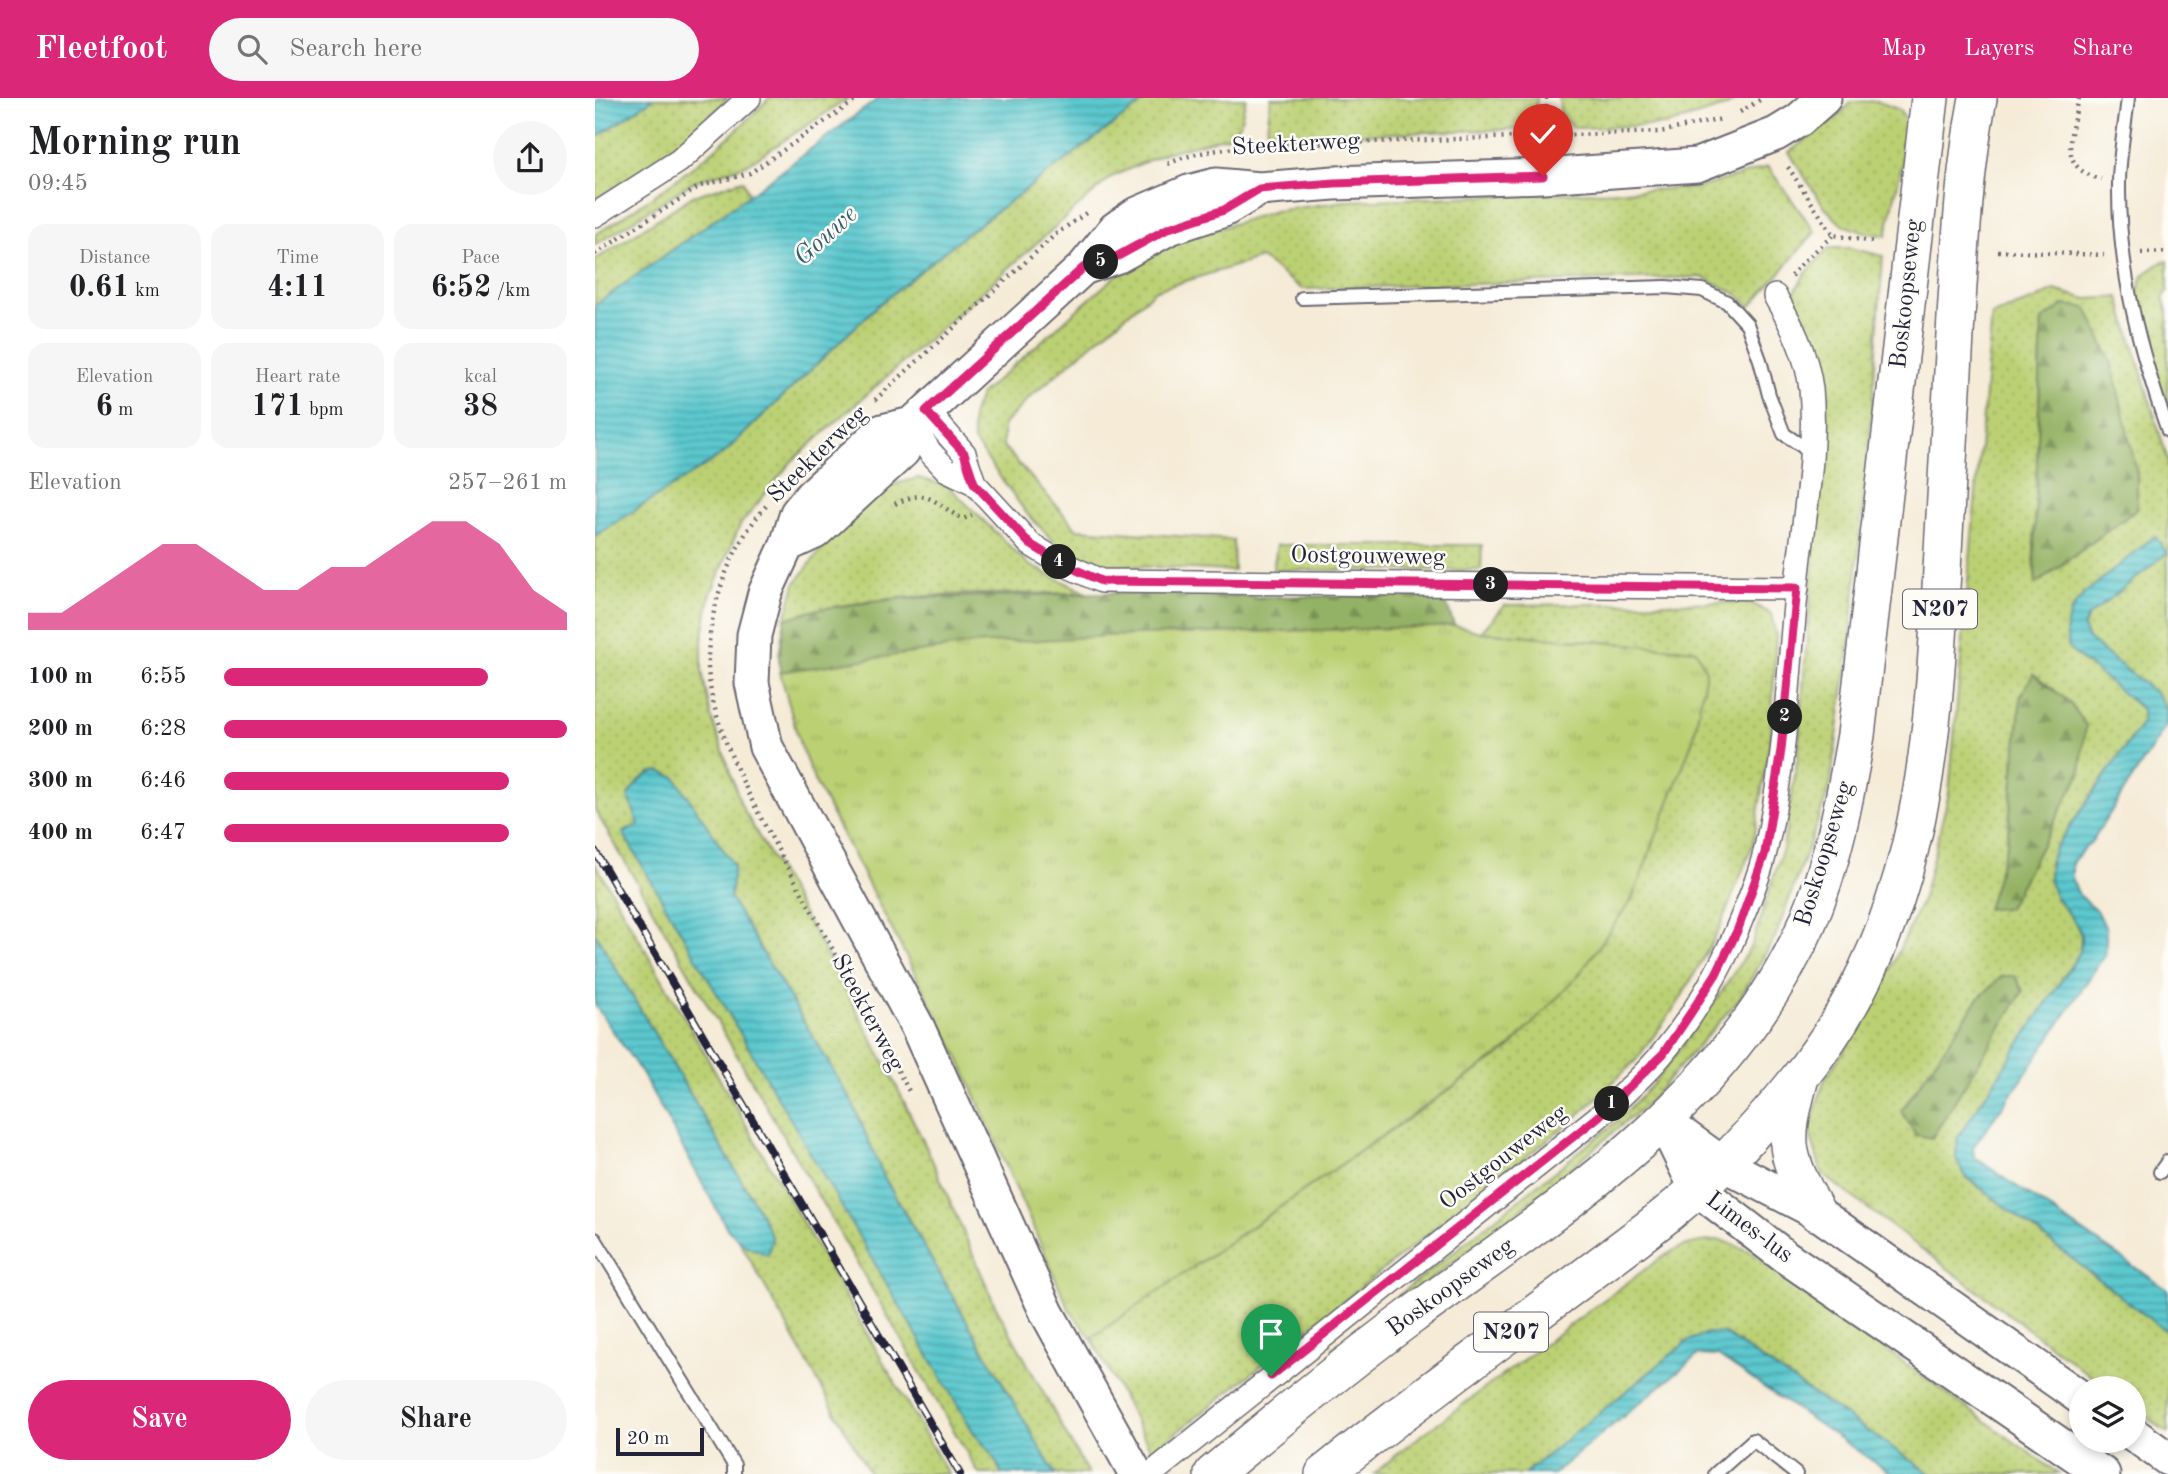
<!DOCTYPE html>
<meta charset="utf-8">
<style>
:root{--surface:#fff;--page:#f6f6f6;--text:#202124;--muted:#757577;--accent:#db2777}
body{margin:0;font-family:"Old Standard TT",serif;background:var(--page);color:var(--text);height:100vh;display:flex;flex-direction:column;font-size:26px;white-space:nowrap}
*{box-sizing:border-box;margin:0}
p{font-size:23px;color:var(--muted)}
.icon{flex:none;width:38px;height:38px;fill:none;stroke:currentColor;stroke-width:2;stroke-linecap:round;stroke-linejoin:round}
.map{position:relative;flex:1;overflow:hidden}
.side{display:flex;flex-direction:column;background:var(--surface);width:595px}
.side>*{flex:none}
.fabs{position:absolute;left:1474px;top:1278px;display:grid;gap:14px}
.fabs a{display:grid;place-items:center;width:77px;height:77px;border-radius:50%;background:var(--surface);box-shadow:0 4px 10px #0003;font-size:35px}
.scale{position:absolute;left:21px;bottom:18px;width:88px;box-sizing:border-box;padding-left:7px;border:4px solid #22223b;border-top:0;font-size:19px;line-height:24px;white-space:nowrap;color:#22223b;-webkit-text-stroke:5px #fdfcf7;paint-order:stroke}
.pin{position:absolute;display:grid;place-items:center;width:60px;height:60px;color:#fff;margin:-72px -30px;border-radius:50% 50% 50% 0;rotate:-45deg;box-shadow:0 0 7px #0007}
.pin .icon{rotate:45deg}
.km{position:absolute;width:35px;height:35px;margin:-18px;border-radius:50%;background:#222;color:#fff;font-size:19px;line-height:35px;text-align:center}
.round{display:grid;place-items:center;flex:none;width:74px;height:74px;border-radius:37px;background:var(--page)}
.head{display:flex;align-items:center;justify-content:space-between;height:119px;padding:0 28px}
h1{font-size:38px;font-weight:700;line-height:52px}
.metrics{display:grid;grid-template-columns:repeat(3,1fr);gap:10px;height:119px;padding:7px 28px}
.metrics div{display:grid;align-content:center;border-radius:18px;background:var(--page);text-align:center}
.metrics b{font-size:30px;font-weight:700}
.metrics small{font-size:19px;font-weight:400}
.metrics p{font-size:19px}
.chart{height:196px;padding:14px 28px}
.chart p{display:flex;justify-content:space-between}
.chart svg{width:100%;height:126px;margin-top:7px;fill:var(--accent);opacity:.7}
.primary-button{display:flex;gap:14px;margin-top:auto;padding:14px 28px}
.primary-button a{flex:1;height:80px;border-radius:42px;background:var(--accent);color:#fff;font-size:28px;font-weight:700;line-height:80px;text-align:center}
.primary-button a+a{background:var(--page);color:var(--text)}
ul{padding:0 28px;list-style:none;font-size:23px}
li{display:grid;grid-template-columns:112px 84px 1fr;align-items:center;height:52px}
li i{height:18px;border-radius:9px;background:var(--accent)}
header{display:flex;align-items:center;gap:42px;box-sizing:border-box;height:98px;padding:0 35px;background:var(--accent);color:#fff}
header strong{font-size:33px}
nav{display:flex;gap:38px;margin-inline-start:auto;font-size:24px}
.search{width:490px;height:63px;background:var(--page);display:flex;align-items:center;gap:18px;box-sizing:border-box;padding:0 24px;border-radius:38px;color:var(--muted);font-size:26px}
main{display:flex;flex:1;min-height:0}
.map>svg:first-child{display:block}
</style>
<header>
<strong>Fleetfoot</strong>
<div class="search"><svg class="icon" aria-label="search" viewBox="0 0 24 24"><circle cx="10" cy="10" r="6"/><path d="M15 15l6 6"/></svg>Search here</div>
<nav><a>Map</a><a>Layers</a><a>Share</a></nav>
</header>
<main>
<section class="side">
<div class="head"><div><h1>Morning run</h1><p>09:45</p></div><a class="round"><svg class="icon" aria-label="share" viewBox="0 0 24 24"><path d="M12 15V3M7 8l5-5 5 5M5 13v7h14v-7"/></svg></a></div>
<div class="metrics">
<div><p>Distance</p><b>0.61<small> km</small></b></div>
<div><p>Time</p><b>4:11</b></div>
<div><p>Pace</p><b>6:52<small> /km</small></b></div>
</div>
<div class="metrics">
<div><p>Elevation</p><b>6<small> m</small></b></div>
<div><p>Heart rate</p><b>171<small> bpm</small></b></div>
<div><p>kcal</p><b>38</b></div>
</div>
<div class="chart"><p><span>Elevation</span>257–261 m</p>
<svg viewBox="0 0 160 44" preserveAspectRatio="none"><path d="M0 44V38L10 38L20 30L30 22L40 14L50 14L60 22L70 30L80 30L90 22L100 22L110 14L120 6L130 6L140 14L150 30L160 38V44z"/></svg>
</div>
<ul>
<li><b>100 m</b>6:55<i style="width:77%"></i></li>
<li><b>200 m</b>6:28<i style="width:100%"></i></li>
<li><b>300 m</b>6:46<i style="width:83%"></i></li>
<li><b>400 m</b>6:47<i style="width:83%"></i></li>
</ul>
<div class="primary-button"><a>Save</a><a>Share</a></div>
</section>
<div class="map">
<svg width="1573" height="1376" viewBox="0 0 1573 1376">
<defs>
<pattern id="grass-dots" width="8" height="8" patternUnits="userSpaceOnUse" patternTransform="scale(1.75)"><rect width="8" height="8" fill="#bbd073"/><path d="M2 2h.1M6 6h.1" fill="none" stroke="#a0b264" stroke-width="1.8" stroke-linecap="round"/></pattern>
<pattern id="forest-firs" width="22" height="20" patternUnits="userSpaceOnUse" patternTransform="scale(1.75)"><rect width="22" height="20" fill="#94b265"/><path d="M5 1l3.5 6h-7zM16 11l3.5 6h-7z" fill="#789054"/></pattern>
<pattern id="park-tufts" width="24" height="20" patternUnits="userSpaceOnUse" patternTransform="scale(1.75)"><rect width="24" height="20" fill="#bbd073"/><path d="M3 7l-1-3M5 7V3M7 7l1-3M15 17l-1-3M17 17v-4M19 17l1-3" fill="none" stroke="#a0b264"/></pattern>
<pattern id="water-rules" width="6" height="5" patternUnits="userSpaceOnUse" patternTransform="scale(1.75)"><rect width="6" height="5" fill="#5bc8ce"/><path d="M0 2.5h6" fill="none" stroke="#4ba2a8"/></pattern>
</defs>
<rect width="100%" height="100%" fill="#fdfcf7"/>
<filter id="ink" filterUnits="userSpaceOnUse"><feTurbulence type="fractalNoise" baseFrequency=".0143" numOctaves="2"/><feDisplacementMap in="SourceGraphic" scale="14" xChannelSelector="R" yChannelSelector="G"/><feConvolveMatrix kernelMatrix="1 2 1 2 8 2 1 2 1" color-interpolation-filters="sRGB"/></filter>
<filter id="wash" filterUnits="userSpaceOnUse"><feTurbulence type="fractalNoise" baseFrequency=".00686" numOctaves="4" result="noise"/><feDisplacementMap in="SourceGraphic" scale="28" xChannelSelector="R" yChannelSelector="G"/><feGaussianBlur stdDeviation="1.57" result="paint"/><feColorMatrix in="noise" values="0 0 0 0 0 0 0 0 0 0 0 0 0 0 0 0 0 1.4 0 .05"/><feComposite in="paint" operator="in"/></filter>
<g filter="url(#wash)">
<rect width="100%" height="100%" fill="#f5ebd7"/>
<path fill="url(#grass-dots)" stroke="#6e7957" stroke-width="2" fill-rule="evenodd" d="M59,0H133C95,40 47,75 0,102V40Z
M174,0H254L151,67L100,83L0,147V137C62,97 123,55 174,0Z
M554,0H651L645,26L633,38L570,55L516,79L196,364L145,427L115,498L107,543V573L116,618L147,709L238,868L295,975L334,1055L400,1207L493,1376H460L289,1079L257,1004L135,800L139,767L56,674L42,684L44,727L29,734L379,1335L399,1359L407,1376H384L0,712V438L128,356L282,208L371,136Z
M676,0H942L939,24L926,31L682,39L672,30Z
M964,0H1144L1130,9L1071,27L980,30L966,20Z
M1281,3L1303,11L1316,27L1291,138C1275,135 1256,133 1243,123C1226,108 1207,74 1194,54L1241,20L1257,4Z
M1173,69L1220,134L1155,209L1142,196L1107,179L707,191L666,160L561,192L435,299L408,327V348L482,431L638,442L639,473L515,467L468,452L433,417L378,342L377,318L385,297L541,160L586,142L680,113L751,103L1103,90Z
M148,82L154,97L0,207V162L98,98Z
M1234,150H1255L1288,158L1275,335L1255,544L1235,689L1181,837L1145,900L1054,1004L927,1111L740,1255L738,1250L1020,1025L1058,986L1125,896L1157,847L1188,750L1203,658L1226,356L1227,257L1198,196L1210,176Z
M1573,163V193L1568,200L1573,215V311L1558,265L1542,196L1548,177L1567,164Z
M1459,192L1492,201L1524,199L1573,363V625L1571,628L1572,613L1563,597L1493,541L1488,530L1492,519L1507,506L1490,495L1475,514V552L1547,611V625L1460,750L1454,765L1462,801L1480,824L1486,837L1485,854L1363,1039L1361,1060L1369,1077L1573,1235V1335L1538,1309V1290H1512L1227,1076L1214,1032L1229,983L1280,905L1328,800L1354,695L1397,217L1439,202ZM1447,222L1542,411L1441,486L1439,454ZM1439,576L1474,604L1490,627L1485,676L1413,809L1393,810L1412,746L1426,598Z
M323,380L353,388L434,467L492,495C392,496 286,492 190,521L200,486L239,434L282,391Z
M682,447H887L886,472H678Z
M1154,504L1176,516L1181,538L1176,637L1158,746L1124,832L1083,905L1041,962L983,1018L557,1354L496,1240L916,949L1100,552L886,534L910,507Z
M0,765L353,1376H275L144,1142L151,1148L177,1140L165,1114L0,835Z
M1126,1142L1154,1153L1464,1376H1336L1129,1235H1113L1093,1243L929,1376H779L808,1351L1060,1164C1084,1147 1097,1144 1126,1142Z"/>
<path fill="url(#forest-firs)" stroke="#5b6a50" stroke-width="2" d="M1469,207L1492,210L1517,266L1542,375V411L1441,486L1439,454L1447,222Z
M551,494L660,499L848,497L859,527L841,529L513,538L380,546L185,574L184,557L190,521L223,511L307,500Z
M1438,576L1474,604L1491,627L1485,676L1413,810L1392,811L1412,746L1426,598Z
M1407,878H1420L1428,893L1337,1040L1321,1037L1306,1013L1383,901Z"/>
<path fill="url(#park-tufts)" stroke="#6e7957" stroke-width="2" d="M859,527L886,534L1101,552L1111,573L1099,639L1037,801L983,878L915,949L496,1240L474,1211L362,956L219,682L205,647L185,574L380,546L513,538L841,529Z"/>
<path fill="url(#water-rules)" stroke="#3e7584" stroke-width="2" d="M6,0H59L0,40V4Z
M284,0H554L371,136L282,208L128,356L0,438V207L154,97Z
M1560,438L1572,455L1493,519L1488,530L1493,541L1563,597L1572,613L1571,628L1497,743L1477,764V782L1484,797L1503,814L1511,831V855L1426,983L1378,1049L1379,1059L1573,1192V1235L1369,1077L1361,1060L1363,1039L1485,854C1485,849 1487,843 1486,838C1485,831 1480,824 1476,819C1456,794 1447,782 1460,750L1547,625V611L1475,552C1467,529 1473,513 1490,495Z
M64,673L80,679L139,768L135,800L257,1004L289,1079L460,1376H407L399,1359L379,1335L28,735L44,727L33,697C40,686 50,675 64,673Z
M0,835L165,1114L177,1140L173,1157L151,1148L133,1132L48,977L0,907Z
M1113,1235H1128L1336,1376H1297L1123,1258L1103,1257L958,1376H929L1093,1243Z"/>
</g>
<g filter="url(#ink)">
<g fill="none" stroke-linecap="round" stroke-linejoin="round">
<g stroke="#6c6872" stroke-width="16">
<path id="lane" d="M1533,0C1530,28 1524,58 1524,86C1523,172 1545,253 1573,333
M707,200L1071,189L1107,192L1132,204L1152,226L1165,262L1174,297L1189,336L1216,354
M1565,1074L1573,1063
M0,1141L139,1367V1376
M1120,1376L1158,1342L1201,1376"/>
</g>
<g stroke="#6c6872" stroke-width="26">
<path id="street" d="M0,117L84,63L154,0
M332,313L369,355L379,385L435,446L466,465L506,483L1202,490
M317,326L335,354L352,372L379,385
M556,1376L1003,1019C1025,999 1048,979 1067,956C1097,920 1126,872 1143,829C1153,805 1164,780 1170,754C1191,667 1193,575 1202,486C1208,423 1222,355 1216,291C1212,257 1197,227 1180,198"/>
</g>
<g stroke="#6c6872" stroke-width="37">
<path id="secondary" d="M491,169L523,158L574,130L629,112L664,91
M192,447L220,434L308,353L317,326
M1069,1024L1101,1090L1188,1157L1508,1376
M1071,1025L1128,1066L1221,1114L1486,1300
M1538,1336L1573,1361
M541,1376L452,1215L322,928L171,649L157,585L159,537L170,495L192,447L202,415L216,398L287,333L317,326L332,313L488,170L520,131L540,117L594,94L621,87L664,91L739,85L948,78L1102,67L1181,36L1204,22L1229,0"/>
</g>
<g stroke="#6c6872" stroke-width="40">
<path id="primary" d="M1204,983C1187,1048 1190,1056 1221,1114
M618,1376C683,1322 748,1268 816,1218C966,1108 1134,1003 1212,826C1238,766 1250,700 1261,637L1335,0
M729,1376C812,1309 899,1247 984,1183C1034,1145 1087,1109 1130,1064C1179,1013 1227,958 1260,896C1329,766 1338,634 1346,490C1351,406 1356,321 1360,236C1365,157 1368,78 1383,0"/>
</g>
<path stroke="#6c6872" stroke-width="4.5" stroke-dasharray="2 5" stroke-linecap="butt" d="M951,0L952,38
M1484,0C1477,34 1460,70 1506,81
M1145,14L1168,0
M573,66C600,53 630,51 660,48L1065,34L1127,21
M1193,69L1238,137L1278,144
M1403,153L1509,157
M1546,155L1573,154
M0,156L105,88L155,75L264,0
M1196,178L1207,165L1238,137
M280,302L461,136L491,115
M300,406C334,388 339,406 368,421L377,417
M171,408C136,448 115,505 113,559C110,631 175,735 209,799C245,864 280,930 315,995"/>
<use href="#lane" stroke="#fff" stroke-width="12"/>
<use href="#street" stroke="#fff" stroke-width="23"/>
<use href="#secondary" stroke="#fff" stroke-width="33"/>
<use href="#primary" stroke="#fff" stroke-width="37"/>
<g stroke="#22223b" stroke-width="8">
<path id="rail" d="M0,753L365,1376"/>
</g>
<use href="#rail" stroke="#fdfcf7" stroke-width="5" stroke-dasharray="16" stroke-linecap="butt"/>
</g>
</g>
<g fill="none" stroke-linecap="round" stroke-linejoin="round" filter="url(#ink)">
<g stroke="#fff" stroke-width="14">
<path id="route" d="M676,1278L1003,1019L1068,956L1095,916L1121,876L1143,831L1170,755L1186,652L1202,490L506,483L466,465L435,446L379,385L369,355L331,313L488,170L523,158L574,130L629,112L664,91L739,85L948,78"/>
</g>
<use href="#route" stroke="#db2777" stroke-width="9"/>
</g>
<g text-anchor="middle" dominant-baseline="central" stroke-width="5" stroke-linejoin="round" paint-order="stroke">
<g fill="#fdfcf7" stroke="#646373" stroke-width="2">
<rect x="1308" y="491.5" width="74" height="39" rx="5"/>
<rect x="879" y="1214.5" width="74" height="39" rx="5"/>
</g>
<g font-size="23" font-weight="bold" fill="#22223b">
<text x="1345" y="511">N207</text>
<text x="916" y="1234">N207</text>
</g>
<g font-size="24" fill="#22223b" stroke="#fdfcf7">
<text transform="translate(701 47) rotate(-3)">Steekterweg</text>
<text transform="translate(1312 196) rotate(-84)">Boskoopseweg</text>
<text transform="translate(223 357) rotate(-44)">Steekterweg</text>
<text transform="translate(773 459) rotate(1)">Oostgouweweg</text>
<text transform="translate(1230 756) rotate(-73)">Boskoopseweg</text>
<text transform="translate(272 915) rotate(62)">Steekterweg</text>
<text transform="translate(909 1060) rotate(-38)">Oostgouweweg</text>
<text transform="translate(1154 1130) rotate(37)">Limes-lus</text>
<text transform="translate(856 1190) rotate(-36)">Boskoopseweg</text>
</g>
<g font-size="26" font-style="italic" fill="#365c6e" stroke="#fdfcf7">
<text transform="translate(231 138) rotate(-42)">Gouwe</text>
</g>
</g>
</svg>
<div class="fabs">
<a><svg class="icon" aria-label="layers" viewBox="0 0 24 24"><path d="M12 4l9 5-9 5-9-5zM3 14l9 5 9-5"/></svg></a>
</div>
<div class="scale">20 m</div>
<div class="pin" style="left:676px;top:1278px;background:#1e9e55"><svg class="icon" aria-label="arrive" viewBox="0 0 24 24"><path d="M6 21V4h12l-3 4 3 4H6"/></svg></div>
<div class="pin" style="left:948px;top:78px;background:#d93025"><svg class="icon" aria-label="check" viewBox="0 0 24 24"><path d="M5 12l5 5 9-10"/></svg></div>
<b class="km" style="left:1017px;top:1006px">1</b>
<b class="km" style="left:1190px;top:619px">2</b>
<b class="km" style="left:896px;top:487px">3</b>
<b class="km" style="left:464px;top:464px">4</b>
<b class="km" style="left:506px;top:164px">5</b>
</div>
</main>
